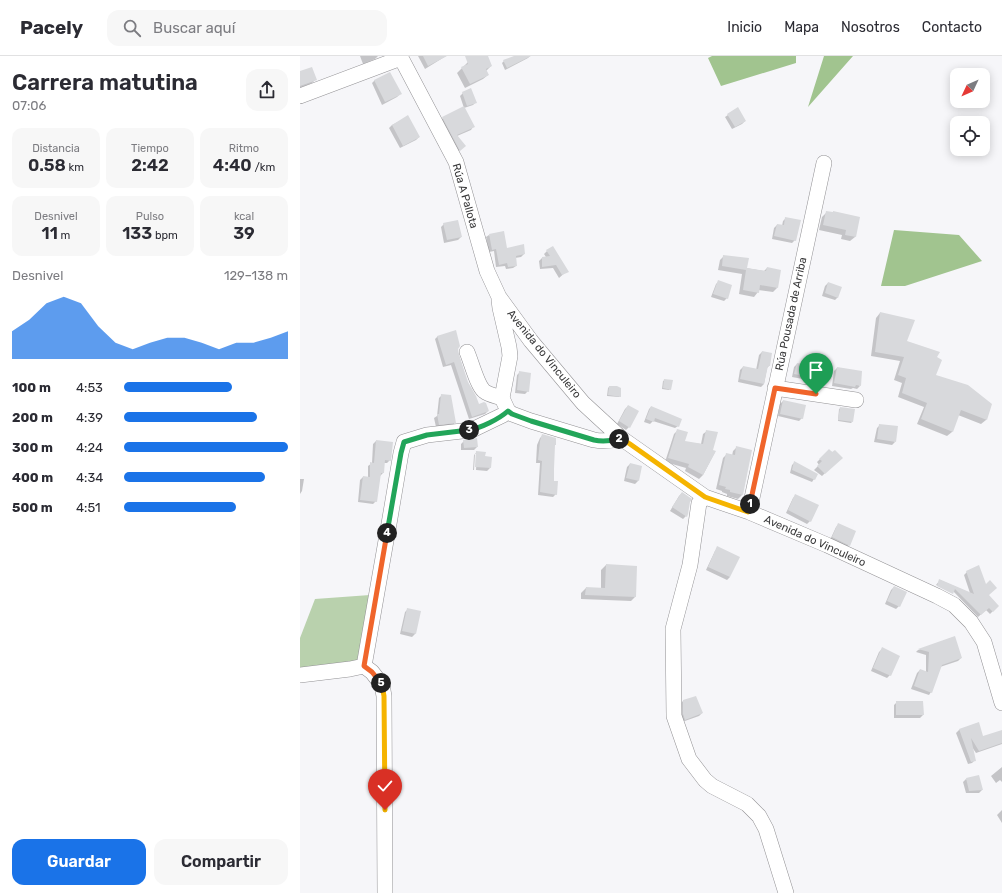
<!DOCTYPE html>
<html lang="es">
<meta charset="utf-8">
<style>
:root{--surface:#fff;--page:#f7f7f7;--text:#2b2b33;--muted:#7c7c81;--line:#e1e1e2;--accent:#1a73e8}
body{margin:0;font-family:Rubik,sans-serif;background:var(--page);color:var(--text);height:100vh;display:flex;flex-direction:column;font-size:15px;white-space:nowrap}
*{box-sizing:border-box;margin:0}
p{font-size:13px;color:var(--muted)}
.icon{flex:none;width:22px;height:22px;fill:none;stroke:currentColor;stroke-width:2;stroke-linecap:round;stroke-linejoin:round}
.map{position:relative;flex:1;overflow:hidden}
.panel{display:flex;flex-direction:column;background:var(--surface);width:300px}
.panel>*{flex:none}
.needle{width:26px;rotate:226deg}
.tools{position:absolute;left:650px;top:12px;display:grid;gap:8px}
.tools a{display:grid;place-items:center;width:40px;height:40px;border-radius:8px;background:var(--surface);box-shadow:0 2px 10px #0003;font-size:20px}
.pin{position:absolute;display:grid;place-items:center;width:34px;height:34px;color:#fff;margin:-41px -17px;border-radius:50% 50% 50% 0;rotate:-45deg;box-shadow:0 0 4px #0007}
.pin .icon{rotate:45deg}
.km{position:absolute;width:20px;height:20px;margin:-10px;border-radius:50%;background:#222;color:#fff;font-size:11px;line-height:20px;text-align:center}
.round{display:grid;place-items:center;flex:none;width:42px;height:42px;border-radius:12px;background:var(--page)}
.head{display:flex;align-items:center;justify-content:space-between;height:68px;padding:0 12px}
h1{font-size:22px;font-weight:600;line-height:30px}
.figures{display:grid;grid-template-columns:repeat(3,1fr);gap:6px;height:68px;padding:4px 12px}
.figures div{display:grid;align-content:center;border-radius:10px;background:var(--page);text-align:center}
.figures b{font-size:17px;font-weight:600}
.figures small{font-size:11px;font-weight:400}
.figures p{font-size:11px}
.chart{height:112px;padding:8px 12px}
.chart p{display:flex;justify-content:space-between}
.chart svg{width:100%;height:72px;margin-top:4px;fill:var(--accent);opacity:.7}
.action{display:flex;gap:8px;margin-top:auto;padding:8px 12px}
.action a{flex:1;height:46px;border-radius:12px;background:var(--accent);color:#fff;font-size:16px;font-weight:600;line-height:46px;text-align:center}
.action a+a{background:var(--page);color:var(--text)}
ul{padding:0 12px;list-style:none;font-size:13px}
li{display:grid;grid-template-columns:64px 48px 1fr;align-items:center;height:30px}
li i{height:10px;border-radius:5px;background:var(--accent)}
header{display:flex;align-items:center;gap:24px;box-sizing:border-box;height:56px;padding:0 20px;background:var(--surface);border-bottom:1px solid var(--line)}
header strong{font-size:19px}
nav{display:flex;gap:22px;margin-inline-start:auto;font-size:14px}
.search{width:280px;height:36px;background:var(--page);display:flex;align-items:center;gap:10px;box-sizing:border-box;padding:0 14px;border-radius:12px;color:var(--muted);font-size:15px}
main{display:flex;flex:1;min-height:0}
.map>svg:first-child{display:block}
</style>
<header>
<strong>Pacely</strong>
<div class="search"><svg class="icon" aria-label="search" viewBox="0 0 24 24"><circle cx="10" cy="10" r="6"/><path d="M15 15l6 6"/></svg>Buscar aquí</div>
<nav><a>Inicio</a><a>Mapa</a><a>Nosotros</a><a>Contacto</a></nav>
</header>
<main>
<section class="panel">
<div class="head"><div><h1>Carrera matutina</h1><p>07:06</p></div><a class="round"><svg class="icon" aria-label="share" viewBox="0 0 24 24"><path d="M12 15V3M7 8l5-5 5 5M5 13v7h14v-7"/></svg></a></div>
<div class="figures">
<div><p>Distancia</p><b>0.58<small> km</small></b></div>
<div><p>Tiempo</p><b>2:42</b></div>
<div><p>Ritmo</p><b>4:40<small> /km</small></b></div>
</div>
<div class="figures">
<div><p>Desnivel</p><b>11<small> m</small></b></div>
<div><p>Pulso</p><b>133<small> bpm</small></b></div>
<div><p>kcal</p><b>39</b></div>
</div>
<div class="chart"><p><span>Desnivel</span>129–138 m</p>
<svg viewBox="0 0 160 44" preserveAspectRatio="none"><path d="M0 44V27L10 20L20 10L30 6L40 10L50 24L60 34L70 38L80 34L90 31L100 31L110 34L120 38L130 34L140 34L150 31L160 27V44z"/></svg>
</div>
<ul>
<li><b>100 m</b>4:53<i style="width:66%"></i></li>
<li><b>200 m</b>4:39<i style="width:81%"></i></li>
<li><b>300 m</b>4:24<i style="width:100%"></i></li>
<li><b>400 m</b>4:34<i style="width:86%"></i></li>
<li><b>500 m</b>4:51<i style="width:68%"></i></li>
</ul>
<div class="action"><a>Guardar</a><a>Compartir</a></div>
</section>
<div class="map">
<svg width="702" height="837" viewBox="0 0 702 837">
<rect width="100%" height="100%" fill="#f6f6f9"/>
<path fill="#b9d1ad" d="M70,539L59,606L0,613V582L15,543Z"/>
<path fill="#a1c48f" d="M412,0H496V7L421,30L408,2Z
M524,0H553L508,51Z
M594,174L659,179L682,205L605,230H581Z"/>
<path fill="#0003" d="M60,0H78L75,3L63,8Z
M118,0H146L125,13Z
M181,0H187L191,10L186,15L188,19L183,23L165,32L157,17L168,6Z
M216,0H230L228,2L205,14L202,7L204,5Z
M0,16L15,24L12,27L0,32Z
M75,24L100,38L97,41L82,49L72,27Z
M163,37L176,46L173,49L164,52L173,71L171,74L157,80L161,93L157,97L140,65L143,62L164,52L160,40Z
M428,59L445,65L442,68L432,73L425,61Z
M108,61L119,81L116,84L100,92L89,72L92,69Z
M527,156L559,162L555,181L550,185L541,183L542,179L519,174L522,161Z
M486,162L495,184L492,187L472,183L474,172L477,169L482,170L483,165Z
M144,168L161,181L158,184L144,187L141,171Z
M189,179L206,193L224,198L221,201L215,202L216,210L213,212L206,213L205,210L196,211L194,195L189,196L186,181Z
M247,195L267,215L259,222L253,212L240,213L239,205L242,202L246,201L244,198Z
M424,200L446,212L464,215L467,212L477,232L473,236L458,234V236L454,241L439,238L442,218L418,214L420,204Z
M419,225L427,242L424,245L411,241L416,228Z
M528,227L538,241L535,244L522,240L525,230Z
M580,257L606,286L636,302L635,320L691,349L686,364L681,368L658,359L652,376L647,380L617,368L624,351L598,341L602,327L594,324L600,305L571,300L576,262Z
M138,280L157,293L167,326L178,349L188,355L185,358L169,363L151,309L143,311L135,283Z
M462,296L469,310L467,312L464,328L461,331L438,326L440,314L443,311L456,314L459,299Z
M497,308L516,322L513,325L492,321L494,311Z
M537,312L560,330L557,333L553,332L551,333L532,330L534,315Z
M220,316L228,335L225,338L215,337L217,319Z
M365,324L370,333L369,334L362,333L363,325Z
M309,331L320,340L319,341L307,340L308,332Z
M142,339L155,366L153,369L136,371L134,362L137,360L139,342Z
M483,345L502,362L499,365L478,360L480,348Z
M328,350L329,371L326,374L317,368L325,353Z
M351,351L378,370L375,372L353,365L350,368L344,366L349,353Z
M541,352L552,366L551,367L538,365L539,353Z
M580,369L595,386L592,389L574,386L577,372Z
M378,374L384,386L401,388L403,378L407,375L412,395L415,396L403,419L399,423L385,415L386,412L365,406L374,378Z
M243,379L254,389L253,425L256,438L253,441L238,439L240,407H236L237,389L240,382Z
M76,385L92,387L90,404L87,407H84L83,417L80,420L76,445L73,448L58,446L60,424L63,421L68,422V410L72,407L73,388Z
M164,385L177,391L174,394H161V388Z
M436,392L442,439L438,443L427,440V438L422,436V435L416,433L423,402L427,398L432,400L433,395Z
M529,394L541,402L522,420L514,414L519,409L517,406Z
M177,396L184,401L190,412L187,415L176,414L177,398H175L174,414H173L174,399Z
M495,406L514,423L512,426L490,417L492,409Z
M330,408L341,411L338,425L335,428L324,425L327,411Z
M0,423H4L2,435L0,438Z
M382,437L386,460L383,463L370,455L379,440Z
M496,439L510,465L507,468L486,457L493,442Z
M539,468L549,489L546,492L530,484L536,471Z
M418,492L430,521L427,524L406,514L415,495Z
M306,509L335,541L331,545L281,543V537L286,532L301,533V514Z
M667,516L698,550L690,558L686,554L678,561L653,535L652,537L636,529L640,524L670,537L664,519Z
M594,531L599,550L596,553L585,548L591,534Z
M108,553L120,556L115,578L112,581L100,578L105,556Z
M654,581L661,602L658,605L640,611L631,636L629,639L611,633L617,617L620,614L626,616V599L616,596L618,594Z
M582,593L590,619L587,622L571,615L579,596Z
M383,645L402,657L399,660L382,666L380,648Z
M597,646L623,659L620,662H594V649Z
M678,667L682,681L702,679V688L676,697L672,691L675,704L672,707L668,708L656,677L659,674Z
M702,711V726L700,724L696,727L691,720Z
M666,723L682,734L679,737H666L663,726Z
M702,754V767L697,759Z"/>
<path fill="#d8d9dc" d="M123,0H147L128,10Z
M165,0H188L192,10L186,13L189,19L170,28L161,11L168,8Z
M214,0H231L207,12L203,4Z
M12,11L17,24L0,30V15Z
M90,16L102,38L85,46L74,24Z
M171,32L177,47L167,50L162,36Z
M164,50L175,71L157,79L166,90L160,95L142,61Z
M438,51L446,65L435,71L427,58Z
M108,59L120,81L103,90L92,69Z
M526,155L533,156V155L560,161L556,181L545,179L546,174L523,169Z
M485,161L501,164L496,185L474,180L477,168L484,169Z
M158,164L162,181L147,184L143,167Z
M204,175L207,192L224,188L225,198L216,200L217,210L208,211L207,207L199,209L196,193L192,194L189,178Z
M253,190L269,216L262,219L256,209L242,211V201L250,200L246,194Z
M423,199L449,202L447,212L466,215L467,211L481,214L478,232L460,229L459,237L443,234L446,214L422,210Z
M418,224L432,229L428,243L413,238Z
M528,226L542,231L538,242L525,237Z
M580,256L615,264L607,285L640,296L637,301L642,304L636,319L668,329L692,348L687,364L661,354L653,376L621,363L627,347L602,337L606,322L598,319L604,301L575,296Z
M156,274L160,290L158,293L159,299L168,326L176,340L179,348L184,346L186,347L189,355L172,361L154,306L146,309L137,280Z
M462,295L472,297L470,310H468L464,328L440,323L443,310L458,313Z
M497,307L519,311L516,322L494,318Z
M537,311L562,315L561,330L556,329L555,331L534,327Z
M219,315L231,317L229,336L217,334Z
M364,323L373,324L371,334L363,332Z
M309,330H317L321,332V341L308,339Z
M141,338L151,339L156,367L139,369L137,358H139Z
M483,344L506,349L503,363L480,358Z
M328,349L339,355L330,372L319,365Z
M351,350L382,363L379,371L355,362L354,366L346,363Z
M540,351L555,353L553,366L538,364Z
M579,368L598,370L596,386L577,383Z
M377,373L388,376L385,385L403,388L406,374L418,376L413,394L416,395L403,419L388,411L389,408L368,402Z
M242,378L256,382V389H255L254,413V425H258L257,439L240,436L242,405L238,404L240,385Z
M177,382L178,391L164,392L163,384Z
M76,384L93,386L91,405L85,404L84,417H81L77,446L60,444L63,420L70,421V406L74,407Z
M436,390L452,394L443,439L430,436V434L425,433L426,431L419,429L426,397L435,399Z
M529,393L532,396L535,394L543,402L525,418L517,410L522,405L519,403Z
M176,395L186,396L185,400L192,401L191,412L175,411Z
M494,405L518,418L515,424L492,414Z
M330,407L342,410L339,425L326,422Z
M382,436L392,443L390,446L388,458L387,461L372,451Z
M495,438L519,449L511,466L488,454Z
M538,467L556,475L550,490L532,481Z
M417,490L440,501L430,521L408,511Z
M306,508L337,510L336,541L285,539L286,531L305,532Z
M679,509L686,528L690,524L697,532L689,539L699,550L693,556L689,552L681,559L655,533L653,538L637,530L639,523L674,538L666,515Z
M594,530L607,536L600,551L587,545Z
M107,552L121,555L116,578L102,575Z
M655,580L662,602L642,609L632,637L614,630L620,613L628,616L629,596L618,593Z
M582,591L600,600L591,620L573,612Z
M396,640L403,657L385,664L383,658V644Z
M596,645H623L624,659H596Z
M679,666L683,680L702,674V687L679,695L671,682L676,705L671,706L659,673Z
M679,719L683,734L669,735L666,722Z"/>
<g fill="none" stroke-linecap="round" stroke-linejoin="round">
<g stroke="#939295" stroke-width="16">
<path id="minor" d="M100,0L156,106L187,215L199,241L231,285L283,347L321,382L405,441L449,456L527,489L637,540L654,549L671,566L684,586L702,647
M0,40L101,2
M199,244L200,252L209,291L210,300L202,342L208,355L212,358L231,365L294,384C304,386 311,385 321,382
M167,296C171,305 177,329 184,335C189,339 196,340 202,342
M475,332L556,344
M405,441L399,447L390,509L373,573L374,660L389,703L405,724L412,730L447,748L459,760L466,773L486,837
M449,456L524,107
M64,610L90,462L101,397L104,386L127,379L162,375L174,373L203,359L208,355
M0,619L50,613L64,610L72,616L82,629L84,640L85,837"/>
</g>
<use href="#minor" stroke="#fff" stroke-width="15"/>
</g>
<g fill="none" stroke-linecap="round" stroke-linejoin="round">
<g stroke="#fff" stroke-width="8">
<path id="split-1" d="M450,448L475,332L516,338"/>
</g>
<g stroke="#fff" stroke-width="8">
<path id="split-2" d="M319,383L321,382L330,388L405,441L448,456L450,448"/>
</g>
<g stroke="#fff" stroke-width="8">
<path id="split-3" d="M169,374C181,372 199,363 208,355L212,358L231,365L294,384C303,386 310,385 319,383"/>
</g>
<g stroke="#fff" stroke-width="8">
<path id="split-4" d="M87,477L101,397L104,386L127,379L169,374"/>
</g>
<g stroke="#fff" stroke-width="8">
<path id="split-5" d="M81,627L72,616L64,610L87,477"/>
</g>
<g stroke="#fff" stroke-width="8">
<path id="split-6" d="M81,627L82,629L84,640L85,754"/>
</g>
<use href="#split-1" stroke="#f0652b" stroke-width="5"/>
<use href="#split-2" stroke="#f5b400" stroke-width="5"/>
<use href="#split-3" stroke="#22a559" stroke-width="5"/>
<use href="#split-4" stroke="#22a559" stroke-width="5"/>
<use href="#split-5" stroke="#f0652b" stroke-width="5"/>
<use href="#split-6" stroke="#f5b400" stroke-width="5"/>
</g>
<g text-anchor="middle" dominant-baseline="central" stroke-width="3" stroke-linejoin="round" paint-order="stroke">
<g font-size="11" fill="#39393a" stroke="#fff">
<text transform="translate(165 140) rotate(74)">Rúa A Pallota</text>
<text transform="translate(491 258) rotate(-78)">Rúa Pousada de Arriba</text>
<text transform="translate(244 298) rotate(51)">Avenida do Vinculeiro</text>
<text transform="translate(515 485) rotate(24)">Avenida do Vinculeiro</text>
</g>
</g>
</svg>
<div class="tools">
<a><svg class="needle" viewBox="-14 -14 28 28"><path d="M0-13l5 13h-10z" fill="#e53935"/><path d="M0 13l5-13h-10z" fill="#7c7c81"/></svg></a>
<a><svg class="icon" aria-label="locate" viewBox="0 0 24 24"><circle cx="12" cy="12" r="6"/><path d="M12 2v4M12 18v4M2 12h4M18 12h4"/></svg></a>
</div>
<div class="pin" style="left:516px;top:338px;background:#1e9e55"><svg class="icon" aria-label="arrive" viewBox="0 0 24 24"><path d="M6 21V4h12l-3 4 3 4H6"/></svg></div>
<div class="pin" style="left:85px;top:754px;background:#d93025"><svg class="icon" aria-label="check" viewBox="0 0 24 24"><path d="M5 12l5 5 9-10"/></svg></div>
<b class="km" style="left:450px;top:448px">1</b>
<b class="km" style="left:319px;top:383px">2</b>
<b class="km" style="left:169px;top:374px">3</b>
<b class="km" style="left:87px;top:477px">4</b>
<b class="km" style="left:81px;top:627px">5</b>
</div>
</main>
